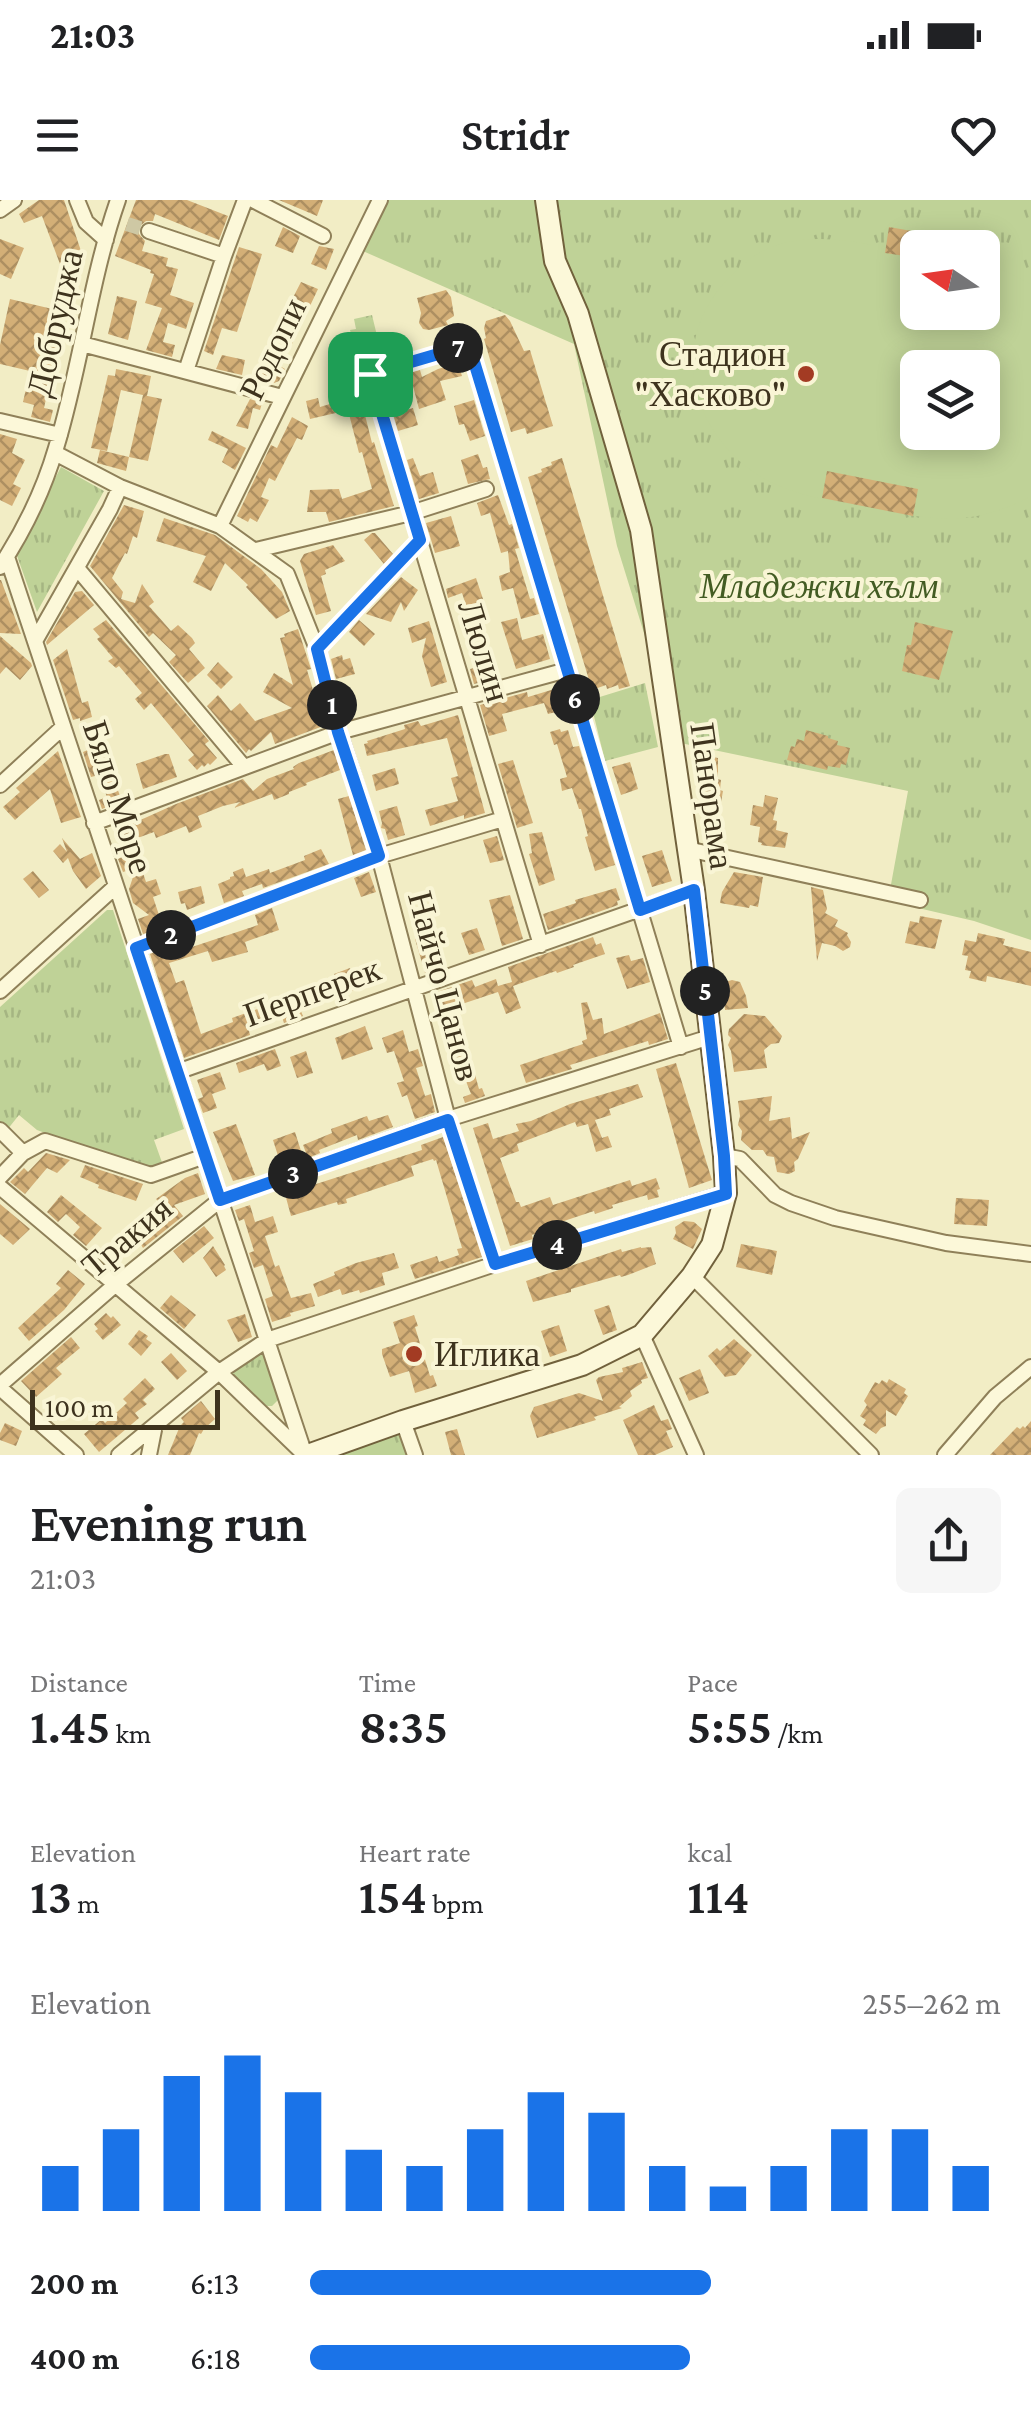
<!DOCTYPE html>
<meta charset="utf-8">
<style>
:root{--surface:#fff;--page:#f6f6f6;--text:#202124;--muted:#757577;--accent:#1a73e8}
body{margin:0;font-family:"Crimson Pro",serif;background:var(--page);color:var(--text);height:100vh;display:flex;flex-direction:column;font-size:38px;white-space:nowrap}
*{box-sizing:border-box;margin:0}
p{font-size:32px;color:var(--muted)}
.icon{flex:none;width:55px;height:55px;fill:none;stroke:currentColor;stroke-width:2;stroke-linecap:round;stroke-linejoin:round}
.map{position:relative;height:1255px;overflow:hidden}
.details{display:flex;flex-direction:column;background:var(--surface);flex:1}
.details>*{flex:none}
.needle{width:65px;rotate:283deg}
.controls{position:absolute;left:900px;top:30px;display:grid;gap:20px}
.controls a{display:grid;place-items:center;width:100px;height:100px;border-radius:15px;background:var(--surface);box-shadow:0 5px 25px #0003;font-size:50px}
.scale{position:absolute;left:30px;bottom:25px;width:190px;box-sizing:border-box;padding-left:10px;border:5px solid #3e331e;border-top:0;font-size:28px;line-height:35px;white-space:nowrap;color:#3e331e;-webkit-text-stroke:8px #f9f5d5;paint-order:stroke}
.pin{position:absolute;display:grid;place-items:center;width:85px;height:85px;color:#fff;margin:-42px;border-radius:20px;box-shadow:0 5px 15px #0006}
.km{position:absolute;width:50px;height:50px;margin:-25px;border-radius:50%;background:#222;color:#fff;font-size:28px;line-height:50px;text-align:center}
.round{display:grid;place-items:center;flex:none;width:105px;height:105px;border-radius:15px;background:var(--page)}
.head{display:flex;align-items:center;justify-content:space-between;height:170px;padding:0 30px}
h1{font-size:55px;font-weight:600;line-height:75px}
.stats{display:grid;grid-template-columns:repeat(3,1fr);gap:15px;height:170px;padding:10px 30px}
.stats div{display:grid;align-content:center}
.stats b{font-size:50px;font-weight:600}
.stats small{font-size:28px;font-weight:400}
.stats p{font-size:28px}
.chart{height:280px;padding:20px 30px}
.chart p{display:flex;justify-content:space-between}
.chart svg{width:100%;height:180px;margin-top:10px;stroke:var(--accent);stroke-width:6}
ul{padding:0 30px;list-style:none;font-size:32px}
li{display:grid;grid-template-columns:160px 120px 1fr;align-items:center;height:75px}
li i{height:25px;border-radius:12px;background:var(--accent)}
.status{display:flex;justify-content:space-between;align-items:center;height:70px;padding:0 50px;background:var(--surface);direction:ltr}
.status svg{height:28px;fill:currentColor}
header{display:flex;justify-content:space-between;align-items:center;height:130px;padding:0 30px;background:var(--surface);font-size:45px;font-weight:600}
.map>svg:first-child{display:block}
</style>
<div class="status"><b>21:03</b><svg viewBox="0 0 49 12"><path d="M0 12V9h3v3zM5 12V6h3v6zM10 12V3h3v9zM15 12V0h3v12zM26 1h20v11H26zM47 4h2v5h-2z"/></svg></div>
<header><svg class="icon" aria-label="menu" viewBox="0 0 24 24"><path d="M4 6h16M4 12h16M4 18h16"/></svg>Stridr<svg class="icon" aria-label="heart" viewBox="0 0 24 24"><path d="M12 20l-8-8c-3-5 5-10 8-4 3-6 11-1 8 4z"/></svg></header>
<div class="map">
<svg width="1031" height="1255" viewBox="0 0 1031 1255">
<defs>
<pattern id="grass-tufts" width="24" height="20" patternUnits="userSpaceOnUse" patternTransform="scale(2.5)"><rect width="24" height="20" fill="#bfd297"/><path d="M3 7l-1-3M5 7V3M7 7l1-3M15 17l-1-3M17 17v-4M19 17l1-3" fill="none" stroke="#a5b582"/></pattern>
<pattern id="building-cross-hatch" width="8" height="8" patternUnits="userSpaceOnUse" patternTransform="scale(2.5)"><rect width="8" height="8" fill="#d3af77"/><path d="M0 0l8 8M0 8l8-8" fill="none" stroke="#ad8f61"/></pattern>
</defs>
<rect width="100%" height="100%" fill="#f2edc5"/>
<path fill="url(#grass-tufts)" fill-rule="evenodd" d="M380,0H1031V740L974,721L888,701L908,591L671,541L648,446L617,346L574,144L356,48ZM918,48H982V112H918ZM918,168H982V232H918Z
M372,115L379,144L355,149L350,130L356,129L354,119Z
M61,267L104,291L37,412L16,353Z
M645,483L658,547L605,561L590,500Z
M107,710H113L184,929L154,940L164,968L151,972L37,930L19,915L7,930L0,923V807Z
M256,1153L263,1155L278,1200L272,1206H267L231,1175L230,1171Z
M395,1233L402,1236L410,1255H329Z"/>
<path fill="#bfd297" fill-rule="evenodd" d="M889,27L940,36L938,47L918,48V112H982L983,65L1008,72L1031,85V296C971,328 934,320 870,308C833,301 793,296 761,277C689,232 667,139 730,77C744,62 760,50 780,44C815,34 851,41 885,47ZM918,168H982V232H918Z"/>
<path fill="url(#building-cross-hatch)" d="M39,0H64L83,57L60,64L42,16L24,23L19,14Z
M136,0H187L228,16L219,40L155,14L153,21H146L139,27V34L145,41L142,51L168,58L166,66L178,69L170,95L194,103L186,129L168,123L163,142L175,145L172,157L146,150L162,108L145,103L154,74L150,73L151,70L115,56Z
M279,0H323L317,16Z
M283,27L300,36L293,53L275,46Z
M889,27L940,36L938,48H918V58L885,53Z
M0,39L24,48L11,79L0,74Z
M319,46L334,49L326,70L311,64Z
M239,47L262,54L237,132L222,128L213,155L204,151Z
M301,82L318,89L292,144L280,138L288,119L283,117Z
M446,90L451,97L454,116L446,121L448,125L429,130L423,129L419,123L421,113L417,98Z
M117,96L137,101L128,140L108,134Z
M10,99L65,112L44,208L53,210L50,222L31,217L34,205L23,202L30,171L0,164V145Z
M505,115L510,121L524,151L530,150L553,226L527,234L525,228L511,232L484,139L486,138L484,128L486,121Z
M222,155L245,160L242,175L216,169Z
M269,160L285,169L279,181L274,183L260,178Z
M458,163L462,176L440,181L446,200L419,209L413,186L387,194L383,181L420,170L422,177L438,169Z
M116,169L151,176L147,196L121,190L107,251L91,248L108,175L115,176Z
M143,195L162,199L148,261L129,257Z
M360,195L372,243L374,242L394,306L329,322L326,312H307L310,290L339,289L342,299L372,289L362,252L359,253L349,214L342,216L340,212L310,219L306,201L318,198L320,207Z
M250,199L262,203L260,210L253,208L248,229L236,226Z
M474,200L485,236L470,241L464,224L459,225L454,206Z
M413,208L418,225L398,231L393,214Z
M292,217L308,226L302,240L297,238L275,281L269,278L261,297L269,300L257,322L250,318L248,322L237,316L271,245L277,248Z
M212,231L246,248L235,270L222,262L228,249L208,240Z
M0,234L17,239L12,253L25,260L13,284L21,288L12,306L0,300Z
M100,250L129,257L126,271L97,263Z
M478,254L483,268L487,267L490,279L468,284L461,260Z
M413,258L420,276L433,272L439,293L419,299L407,260Z
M562,258L630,486L619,489L618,485L607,489L606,485L592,490L528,277L542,272L541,269L552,265L551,262Z
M827,271L918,289L913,316L822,298Z
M498,295L509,325L512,324L519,348L515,349L530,399L534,398L539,414L521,419L513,388L502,391L499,376L510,372L508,351L501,353L490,313L481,316L477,303Z
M124,305L144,311L137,338L133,336L127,354L125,353L112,378L123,392L121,399L135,403L142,384L154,402L149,406L171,431L178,425L192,438L195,443L189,449L205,468L188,483L169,462L176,455L153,433L149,437L90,366Z
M451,316L460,346L435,353L426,323Z
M164,318L215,335L261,369L282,392L290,411L276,419L246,387L248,385L225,363L211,391L193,382L206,356L156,341Z
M372,333H375L393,354L384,364L364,340Z
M333,345L345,361L325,370L326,374L321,376L331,411L316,415L300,361L304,354Z
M401,377L418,390L404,411L401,402L391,422L366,414Z
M476,378L484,402L467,408L462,393L448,398L446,389Z
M0,380H1L21,434L0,433Z
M82,391L94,405L47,445L46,442L75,392Z
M517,418L522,440L543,434L550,459L516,469L501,422Z
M106,420L209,541L205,544L217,558L210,565L208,563L204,567L202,565L197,570L188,560L194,555L151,503L144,510L135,499L142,493L119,466L116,468L108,461L113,458L97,439L100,437L93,429Z
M359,420L375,434L364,446L349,432Z
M429,421L447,482L431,487L422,456L426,438L412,443L408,428Z
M915,422L953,431L939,480L902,471L907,445H911Z
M298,429L311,469L307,470L321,517L324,516L326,525L275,544L271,532L251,551L249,549L246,553L207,506L218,495L231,511L240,503L255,521L292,508L263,492L274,473L293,485L280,438L285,437L284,434Z
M0,436L31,463L32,466L20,480L6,467L0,474Z
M67,449L82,503L88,501L92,517L80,521V518L73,520L53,460Z
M342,455L343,460L350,458L355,474L336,479L331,459Z
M218,462L233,477L221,489L207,475Z
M490,464L494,479L474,484L470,469Z
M561,487L568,509L548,514L544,503L502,514L507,531L489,536L480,505L527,492L528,497Z
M458,515L485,613L464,619V615L430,626L425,610L458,601L451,578L458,576L447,538L367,556L364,544L368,543L367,541L405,529L404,525L418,521L421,526Z
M560,529L561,532L568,530L573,547L579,546L615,665L595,671L585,637L588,636L581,609H579L572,588L562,591L560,579L567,577L557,544L554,545L550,532Z
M806,530L828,536V538L838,541L837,545L850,548L846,565L841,564L840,568L828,566L827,570L787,560L791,546L795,547L797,539L804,541Z
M100,543L122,601L102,609L99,600L107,597L100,578L99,575L91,577L83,552L90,549L89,546Z
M334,550L340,570L306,583L307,585L289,592V594L274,600L272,594L234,608L240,602L223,606L198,616L202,627L189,633L186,626L156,638L154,632L132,640L146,682L156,679L161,694L153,697L163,727L143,734L138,719L149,715L133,703L129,689L136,668L123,672L118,659L124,656L114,627L135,619L136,622L176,604L243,579L253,591L267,579L294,569L293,567L299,563Z
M58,551L81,617L61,623L50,589L15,620L3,607L20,592L16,588Z
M165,554H169L177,577L143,589L136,564Z
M697,554L718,558V579L721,580L720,590L723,591L721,602L700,598L702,588L699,587L701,577L696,576L698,566L695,565Z
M513,560L533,623L517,628L498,564Z
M630,562L638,589L621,595L612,567Z
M395,568L399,584L376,591L372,575Z
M765,595L778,598L773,620L777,621L776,630L788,633L785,648L761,645L762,643L758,642L760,627L750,625L753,605L763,607Z
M349,596L366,650L353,655L338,599Z
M397,606L405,635L388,640L385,629L381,628L382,623L379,611Z
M542,632L555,680L539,686L529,654L532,653L529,634Z
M497,636L504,660L490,663L483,640Z
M62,638L80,659L92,653L101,676L86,689L73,671L68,658L63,663L53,651L60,644L67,652Z
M321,649L329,664L263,688L262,684L242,691L244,696L224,703L218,684L230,679V677L234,676L233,672L243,668L246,677L269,669L270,673L305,660L304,656Z
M662,650L672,681L652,687L642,656Z
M33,671L49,690L39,698L23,679Z
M369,672L376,692L361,697L354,678Z
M734,672L763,677L758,707L750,705L749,708L720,703L722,692Z
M201,686L205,703L187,710L185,703L181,704L178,692Z
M811,687L823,690L827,709L825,713L838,720L835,726L848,733L847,735L851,742L850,747L843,751L835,746L822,743L817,761Z
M616,688L620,700L617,701L618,705L548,730L543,714L576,703L575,700Z
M510,695L523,739L502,746L489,700Z
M272,708L279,730L245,742L248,752L212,762L208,751L169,763L176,783L184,780L201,834L233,822L232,818L336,781L334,774L350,768L357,789L300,809L303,816L284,823L282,817L248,827L250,835L184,858L150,754L186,740L189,748L258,725L255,715Z
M920,716L942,720L935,749L905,743L910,721L919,723Z
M431,728L435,740L429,742L439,769L425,773L415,739L422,736L420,731Z
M477,728L485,750L469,755L461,733Z
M978,733L1005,739L1003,745L1031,752V786L987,776L986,782L969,778L971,771L965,770L968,756L962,755L965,740L976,742Z
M593,737L596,745L601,743L605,754L573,765L574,767L557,773L556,771L513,786L521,808L506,814L498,792L456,806L479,889L482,888L485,896L465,903L463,897L471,894L464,876L458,878L442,828L448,826L437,792L472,780L475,787L496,779L498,786L512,782L508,767Z
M629,755L631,761L643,758L650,782L627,789L616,758Z
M732,780L740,782L746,796L748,808L725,810L722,783Z
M587,802L593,820L602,818L604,834L660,813L668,839L649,845L648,841L570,865L572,869L526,883L520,865L583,844L582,841L587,839L581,803Z
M744,814L765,816L782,836L779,843L771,844L764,850L767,868L734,872L731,851L728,845L731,838L728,835L729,829Z
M365,826L373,849L342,860L335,838Z
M403,830L409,852L418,849L423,866L416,868L425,896L431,894L435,912L415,919L407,895L402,897L397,883L404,881L394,851L387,853L382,838Z
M275,849L281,866L267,871L264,864L239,873L236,863Z
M306,851L313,873L297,878L290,857Z
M676,863L711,977L712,980L689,988L656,869Z
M220,872L226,889L212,894L217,908L203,913L198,899L203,897L197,880Z
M638,884L643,897L609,909L611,915L595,920L602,938L608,936L612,947L596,952L588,924L577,927L575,922L517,944L519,951L500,958L516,1002H519L521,1007L550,997L553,1005L630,980L632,986L656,978L660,989L657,990L659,997L648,1000L647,995L612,1005L613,1008L595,1014L594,1011L558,1023V1026L532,1035L533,1039L510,1046L473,928L488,923L493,939L519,931L516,924L531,921L570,904Z
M772,896L769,921L790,917L792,939L810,932L798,959L794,962L795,971L789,974L777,972L774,957L767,956L763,950H752L741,940L742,931L738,925L740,916L738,901Z
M388,915L393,927L358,940L357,935L319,950L320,953L308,958L303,945L332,933L331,929L367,916L369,921Z
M236,924L255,975L233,981L213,932Z
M295,932L301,951L279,959L273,940Z
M443,937L482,1057L415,1079L410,1065L437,1056L439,1062L459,1055L457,1049L462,1048L436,960L434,961L433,959L411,966L414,976L346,999L347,1003L338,1005L337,1002L291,1016L285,994L422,950L421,945Z
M46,953L70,960L57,973L47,968L25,994L10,982L24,968L28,972Z
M85,965L143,984L136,1001L98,988L99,985L80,977Z
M198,973L205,994L174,1005L183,1016L143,1048L136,1036L152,1025L147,1019L163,1007L156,999L185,978Z
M61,995L102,1028L86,1046L73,1035L80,1027L66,1014L58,1022L47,1012Z
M956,998L989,1000L987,1026L954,1024Z
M0,1004L30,1029L13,1045L0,1034Z
M250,1005L255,1022L273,1016L278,1032L265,1036L275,1067L279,1065L291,1098L311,1093L315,1106L290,1113L291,1116L272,1122L265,1099L273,1096L263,1065L254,1068L249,1053L254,1051L244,1019L239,1021L235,1010Z
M684,1021L694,1022L702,1029L693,1049L673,1039L676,1033L675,1027Z
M204,1026L214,1038L183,1063L173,1051Z
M741,1044L777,1051L772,1075L736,1067Z
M213,1046L225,1065L224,1066L226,1070L216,1077L203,1058Z
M641,1047V1048L651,1047L656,1064L628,1075L621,1077L620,1075L571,1089V1092L533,1102L526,1081L621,1049L622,1052Z
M394,1053L399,1068L382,1073L385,1085L360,1093L359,1090L342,1095L340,1089L318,1097L313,1084L335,1075L334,1072L356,1063Z
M68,1070L85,1084L64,1110L29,1141L18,1128L61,1088L56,1084Z
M171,1095L196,1115L184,1129L160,1108Z
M609,1105L617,1130L603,1135L594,1110Z
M106,1113L111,1118L113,1116L121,1125L103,1140L95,1131L98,1129L94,1124Z
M245,1114L252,1137L238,1142L227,1120Z
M414,1115L418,1126L415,1127L430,1176L433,1175L437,1186L415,1193L409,1171L390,1177L382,1154V1149L400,1143L393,1122Z
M559,1125L567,1151L550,1157L541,1131Z
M139,1130L148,1136L146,1139L152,1143L141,1156L128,1144Z
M71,1137L80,1148L56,1168L62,1174L36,1197L21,1181Z
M734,1139L752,1155L736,1175L725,1177L708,1156L717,1148L720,1151Z
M171,1153L187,1171L177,1180L161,1162Z
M642,1162L648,1178L641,1180L642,1183L630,1191L632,1196L619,1207L622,1208L594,1217L596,1220L537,1238L530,1216L534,1207L579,1193L603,1201L596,1180L599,1177L623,1172L622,1168Z
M700,1169L709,1193L689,1201L679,1178Z
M145,1178L155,1189L143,1200L147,1204L135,1213L139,1218L99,1252L84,1234L102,1219L105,1223L127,1203L123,1199Z
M889,1179L906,1189L904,1193L908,1196L896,1216L886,1210V1226L881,1228L876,1234L863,1225L866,1220L860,1216L867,1205L864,1201L875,1182L879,1184L882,1180L887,1183Z
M201,1201L215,1219L204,1229L201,1234L199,1233L190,1255H168L180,1226L184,1222L181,1218Z
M654,1205L661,1221L668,1219L672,1229L666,1231L673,1247L655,1255H638L623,1220Z
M1031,1221V1255H990L1017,1227L1020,1229L1023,1226L1025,1228Z
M5,1223L22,1231L16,1246L0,1240V1233Z
M457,1229L465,1255H451L445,1232Z"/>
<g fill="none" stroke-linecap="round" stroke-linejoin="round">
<path stroke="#cec8a4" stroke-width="14" stroke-dasharray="14 7" stroke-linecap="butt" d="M127,24L149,31"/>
<g stroke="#8f8059" stroke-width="18">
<path id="street" d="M77,0L86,22L106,40
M253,0L323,36
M0,10L14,0
M149,31L224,56
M82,144L282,197
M186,171L224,56L245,0
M0,221L60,235
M55,253L120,287L220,326L287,374L317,449L339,532L379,656L448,919L495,1064
M220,326L380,0
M256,350L411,313L486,289
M7,357L305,1255
M0,367C23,332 44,289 56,248C81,167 90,80 118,0
M77,368L244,567
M35,441L110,309L120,287
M317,449L420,341
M0,585L63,527
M94,623L339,532L567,470
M687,649L920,700
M541,745L370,174L469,145L681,847
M136,748L379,656L503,619
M0,791L116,686
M177,872L694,690
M0,930L23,953L45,941L151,975L205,956
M724,956L740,959L775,995L791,1003L835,1018L946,1043L1031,1054
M0,977L23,953
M0,987L219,1172L304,1254
M692,1076L871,1255
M642,1135L696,1255
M0,1185L116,1084L220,1000L448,919L710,837
M0,1188L76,1255
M403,1221L415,1255
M119,1255L219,1172L267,1140L495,1064L726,993
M149,1255L155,1225
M945,1255L995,1197L1031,1167"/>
</g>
<g stroke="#71613c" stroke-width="24">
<path id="secondary" d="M308,1255L403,1221L582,1165L642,1135L692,1076L712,1045L726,993L724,956L694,690L641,330L578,114L555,61L546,0"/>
</g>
<use href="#street" stroke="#fcf8d9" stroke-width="14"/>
<use href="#secondary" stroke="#fcf8d9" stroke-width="20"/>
</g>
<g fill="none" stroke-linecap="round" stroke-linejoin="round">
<g stroke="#fff" stroke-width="20">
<path id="route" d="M469,145L640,710L694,690L724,956L726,994L495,1064L448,920L220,1000L136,748L379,656L338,532L317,449L420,340L370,174Z"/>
</g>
<use href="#route" stroke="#1a73e8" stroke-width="12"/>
</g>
<g fill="#a33b23" stroke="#f9f5d5" stroke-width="4">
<circle cx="806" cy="174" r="10"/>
<circle cx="414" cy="1154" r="10"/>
</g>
<g text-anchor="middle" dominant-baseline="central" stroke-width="8" stroke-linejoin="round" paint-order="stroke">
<g font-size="35" fill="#3e331e" stroke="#f9f5d5">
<text transform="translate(55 123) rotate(-77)">Добруджа</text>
<text transform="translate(273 149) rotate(-64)">Родопи</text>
<text transform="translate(484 451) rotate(73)">Люлин</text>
<text transform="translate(712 596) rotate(82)">Панорама</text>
<text transform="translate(118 597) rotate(72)">Бяло Море</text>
<text transform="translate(444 786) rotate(75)">Найчо Цанов</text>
<text transform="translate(312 792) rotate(-20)">Перперек</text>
<text transform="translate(127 1037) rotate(-40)">Тракия</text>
</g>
<g font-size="35" fill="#3e331e" stroke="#f9f5d5" text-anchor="end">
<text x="786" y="154">Стадион<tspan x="786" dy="40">"Хасково"</tspan></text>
<text x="434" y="1154" text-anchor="start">Иглика</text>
</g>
<g font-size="35" font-style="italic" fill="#435c23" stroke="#f9f5d5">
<text x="819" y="386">Младежки хълм</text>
</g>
</g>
</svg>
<div class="controls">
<a><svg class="needle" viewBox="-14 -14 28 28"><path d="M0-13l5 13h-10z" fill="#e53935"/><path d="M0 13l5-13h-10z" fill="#757577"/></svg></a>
<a><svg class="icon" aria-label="layers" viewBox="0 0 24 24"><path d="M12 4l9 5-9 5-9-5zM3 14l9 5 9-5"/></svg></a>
</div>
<div class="scale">100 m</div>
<div class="pin" style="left:370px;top:174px;background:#1e9e55"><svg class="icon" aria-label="arrive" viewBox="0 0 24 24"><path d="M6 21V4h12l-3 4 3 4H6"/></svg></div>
<b class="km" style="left:332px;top:505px">1</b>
<b class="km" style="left:171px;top:735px">2</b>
<b class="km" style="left:293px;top:974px">3</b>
<b class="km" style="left:557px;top:1045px">4</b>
<b class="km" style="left:705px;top:791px">5</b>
<b class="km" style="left:575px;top:499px">6</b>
<b class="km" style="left:458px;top:148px">7</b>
</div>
<section class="details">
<div class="head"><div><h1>Evening run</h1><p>21:03</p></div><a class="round"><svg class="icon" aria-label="share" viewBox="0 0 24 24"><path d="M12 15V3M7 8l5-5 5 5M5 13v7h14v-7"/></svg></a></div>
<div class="stats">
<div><p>Distance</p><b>1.45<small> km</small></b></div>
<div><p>Time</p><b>8:35</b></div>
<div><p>Pace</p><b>5:55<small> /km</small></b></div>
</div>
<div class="stats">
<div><p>Elevation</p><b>13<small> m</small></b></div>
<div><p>Heart rate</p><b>154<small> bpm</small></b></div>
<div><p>kcal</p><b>114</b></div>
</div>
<div class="chart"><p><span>Elevation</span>255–262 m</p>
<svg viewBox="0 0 160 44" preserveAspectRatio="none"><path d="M5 44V33M15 44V24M25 44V11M35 44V6M45 44V15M55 44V29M65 44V33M75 44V24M85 44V15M95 44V20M105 44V33M115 44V38M125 44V33M135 44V24M145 44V24M155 44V33"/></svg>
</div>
<ul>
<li><b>200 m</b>6:13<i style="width:58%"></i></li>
<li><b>400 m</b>6:18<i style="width:55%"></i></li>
</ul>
</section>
